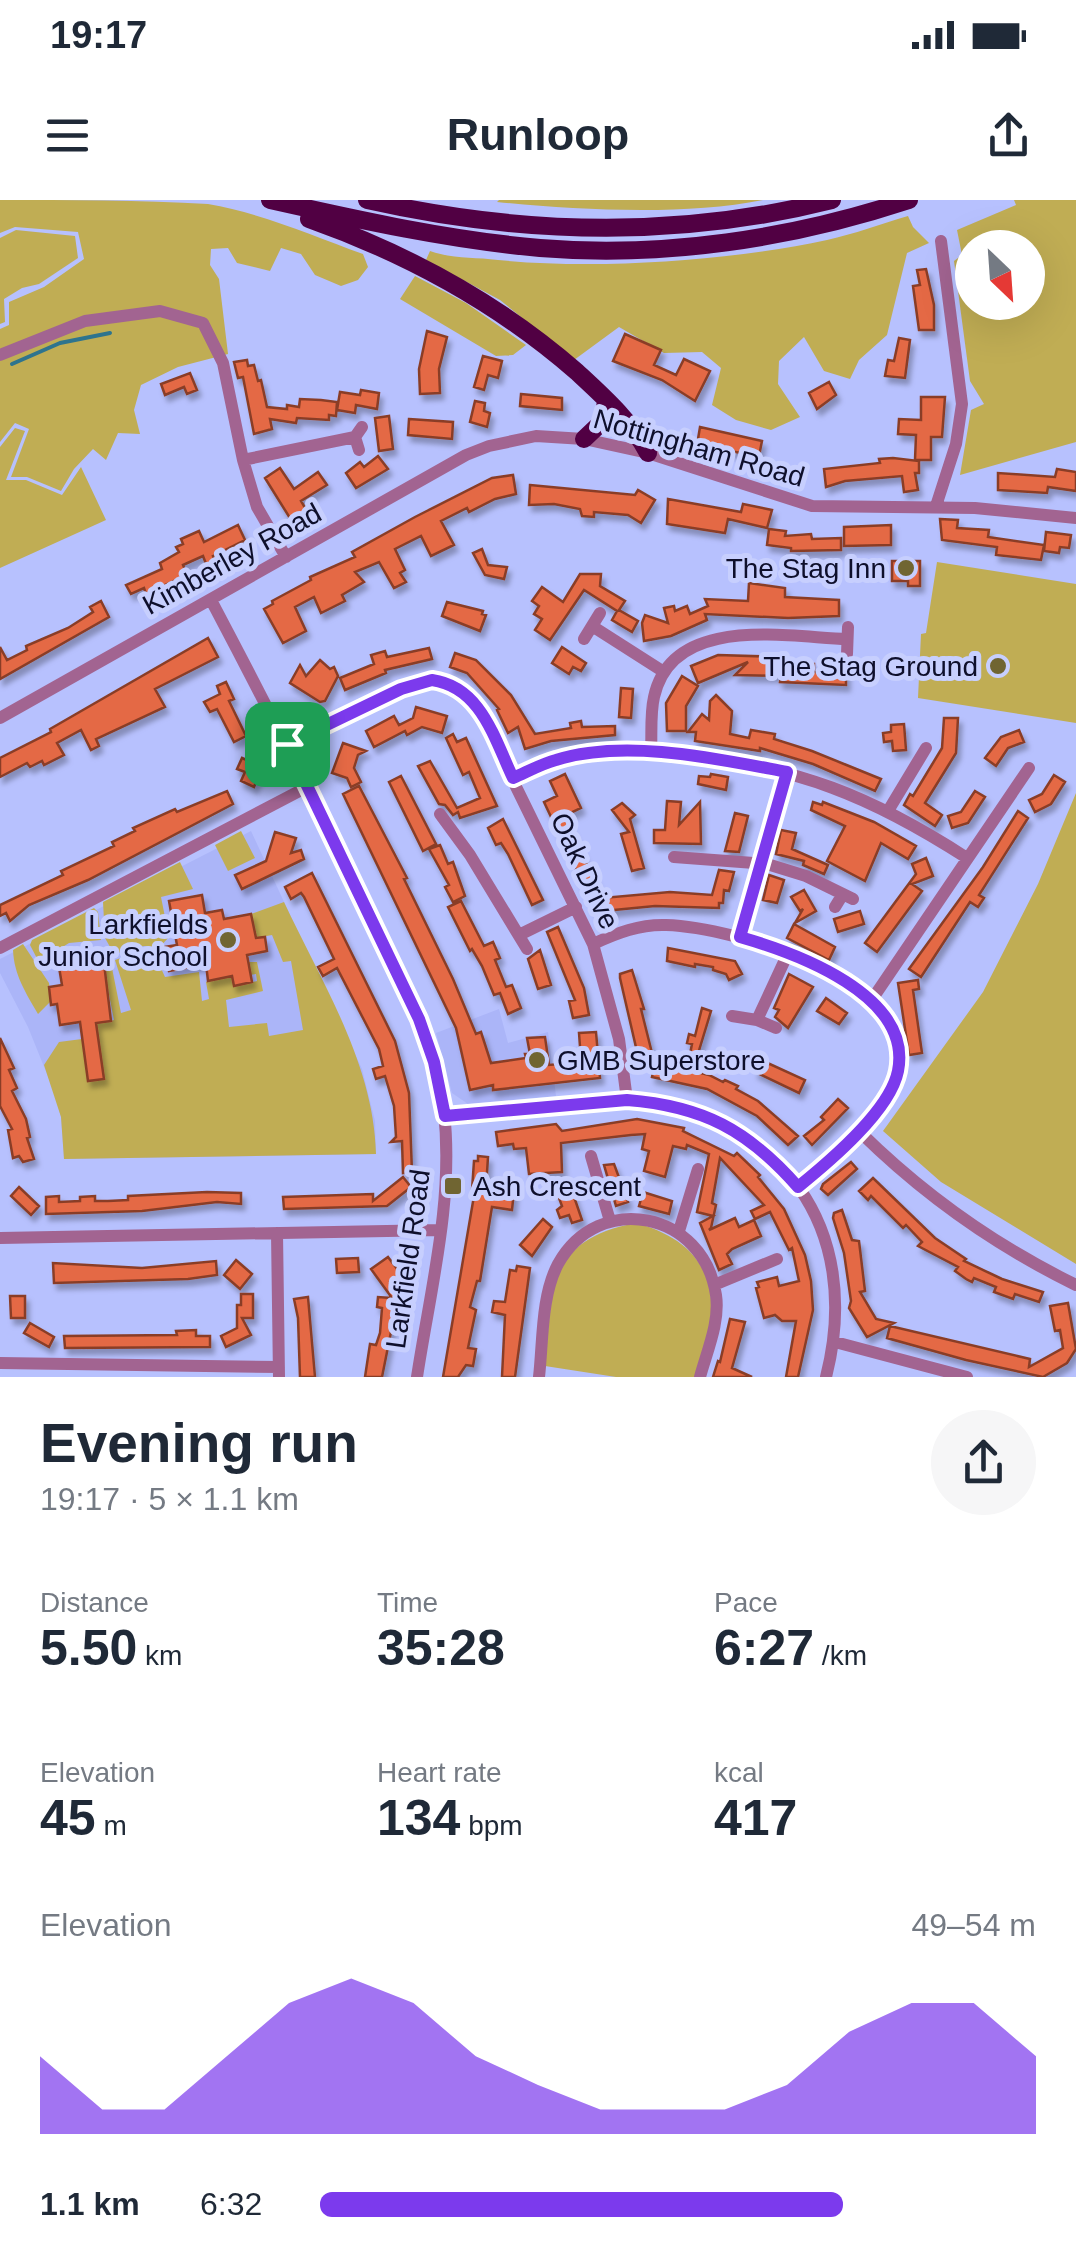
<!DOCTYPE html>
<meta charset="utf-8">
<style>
:root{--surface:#fff;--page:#f6f6f7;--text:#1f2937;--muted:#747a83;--accent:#7c3aed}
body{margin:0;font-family:Helvetica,sans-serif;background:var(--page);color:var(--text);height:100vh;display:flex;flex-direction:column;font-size:38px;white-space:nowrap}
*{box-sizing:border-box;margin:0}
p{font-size:32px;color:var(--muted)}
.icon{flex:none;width:55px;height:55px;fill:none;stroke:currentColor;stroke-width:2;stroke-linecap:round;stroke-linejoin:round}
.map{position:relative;height:1177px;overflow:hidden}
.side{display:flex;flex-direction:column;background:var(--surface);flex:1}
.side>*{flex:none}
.needle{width:65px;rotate:155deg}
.controls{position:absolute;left:955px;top:30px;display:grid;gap:20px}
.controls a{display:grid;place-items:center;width:90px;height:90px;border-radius:50%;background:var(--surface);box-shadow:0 10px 40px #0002;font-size:50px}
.pin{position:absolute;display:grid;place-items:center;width:85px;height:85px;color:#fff;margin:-42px;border-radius:20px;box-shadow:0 5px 15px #0006}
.round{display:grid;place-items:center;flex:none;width:105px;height:105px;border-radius:52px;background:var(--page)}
.headline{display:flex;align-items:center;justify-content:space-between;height:170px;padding:0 40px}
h1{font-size:55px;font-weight:800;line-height:75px}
.stats{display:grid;grid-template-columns:repeat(3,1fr);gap:15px;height:170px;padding:10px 40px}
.stats div{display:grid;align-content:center}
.stats b{font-size:50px;font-weight:800}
.stats small{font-size:28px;font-weight:400}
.stats p{font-size:28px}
.chart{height:280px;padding:20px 40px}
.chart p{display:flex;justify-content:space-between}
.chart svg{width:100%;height:180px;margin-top:10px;fill:var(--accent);opacity:.7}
ul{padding:0 40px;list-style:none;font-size:32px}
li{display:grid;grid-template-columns:160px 120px 1fr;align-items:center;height:75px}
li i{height:25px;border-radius:12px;background:var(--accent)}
.status{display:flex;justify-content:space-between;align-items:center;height:70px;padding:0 50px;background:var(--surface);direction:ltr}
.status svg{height:28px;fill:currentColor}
header{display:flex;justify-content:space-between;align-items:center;height:130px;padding:0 40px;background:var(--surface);font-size:45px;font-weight:800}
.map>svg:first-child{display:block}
</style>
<div class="status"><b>19:17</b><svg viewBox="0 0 49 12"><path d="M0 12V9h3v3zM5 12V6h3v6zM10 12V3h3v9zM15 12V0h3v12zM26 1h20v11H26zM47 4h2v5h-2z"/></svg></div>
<header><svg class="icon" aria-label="menu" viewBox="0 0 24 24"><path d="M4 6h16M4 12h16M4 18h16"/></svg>Runloop<svg class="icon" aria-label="share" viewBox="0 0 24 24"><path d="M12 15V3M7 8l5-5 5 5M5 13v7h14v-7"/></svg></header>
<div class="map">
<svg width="1076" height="1177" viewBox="0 0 1076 1177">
<defs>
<filter id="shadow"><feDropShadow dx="3.5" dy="6" stdDeviation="2.5" flood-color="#0004"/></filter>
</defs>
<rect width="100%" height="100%" fill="#b7c1fe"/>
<path fill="#abb5f8" d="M251,631L362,869L375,921L376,954L64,959L61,917L55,894L28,827L0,773V759Z
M499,809L508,843L548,832L556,896L468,904L452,893L436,833Z"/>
<path fill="#c0ad54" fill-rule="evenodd" d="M0,0C68,0 141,0 208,4C261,13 313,36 363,54L368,67L358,80L341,86L315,75L301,54L281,48L270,71L237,63L228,48L211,49L210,65L219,79L228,154L178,167L141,185L134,210L140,234L118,233L106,260L93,249L74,269L61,291L27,277H11L29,229L15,223L0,242V129L9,125V102L44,87L84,59L78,32L15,27L0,33Z
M499,0H763C683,16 578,10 497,2Z
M1014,0H1076V242L960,275L971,210L984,204L970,181L954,61L962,55L957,30L1016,5ZM972,48H1028V102H972Z
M908,16L913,27L929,43L907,53L887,135L859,160L850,179L824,171L804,137L779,161L778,184L800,217L771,230L736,220L712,205L721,168L702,152L664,153L619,127L574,160L500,100L426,60L430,51C453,59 474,57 498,60C597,70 729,61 827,40C854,34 881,24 908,16Z
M16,30L75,36L78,58L39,84L22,88L4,99L5,122L0,124V38Z
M415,76L466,103L526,145L513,155L496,156L400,99Z
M15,228L25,231L6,280H26L62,295L81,267L106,320L0,368V247Z
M937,362L1076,384V523L918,498L921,434L926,433Z
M1076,593V1064L941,982L883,931L983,792L1038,684Z
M241,631L255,658L228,671L215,645Z
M180,662L193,689L161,697L169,737L159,748L144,746L114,754L105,738L103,702Z
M284,702C322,783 374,864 376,954L64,959L61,917L44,865L59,842L82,839L88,880L104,878L95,818L105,822L114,820L104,769L112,768L121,813L131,810L115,760L144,750L154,753L165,777L199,772L202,801L209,799L206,782L208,781L232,776L234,786L257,781L256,774L250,775L248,762H257L263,791L226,800L229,827L267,823L269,836L303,830L291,761L283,762L272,735L256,738L251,714Z
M94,708L98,712L101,740L69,743L53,753L50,764L42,768L30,745L32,740Z
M23,744L49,783L51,801L38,814C26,793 14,775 13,750Z
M636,1023C683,1036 715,1063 711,1116C710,1136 700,1158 695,1177H616L545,1166C553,1089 546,1040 636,1023Z"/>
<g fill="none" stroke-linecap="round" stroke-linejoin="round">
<path stroke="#2e748e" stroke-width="4" d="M12,164L60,143L110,133"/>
</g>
<path fill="#e46944" stroke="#8a3e28" stroke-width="2.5" filter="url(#shadow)" d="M926,69L934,105V130H919L913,86L920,85L917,70Z
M427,131L447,137L439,169L440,193L420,194L419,169Z
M625,134L661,150L654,165L676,175L684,159L710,171L695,201L662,180L613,161Z
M899,138L910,140L905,178L885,176L888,160L894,161Z
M483,156L502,161L498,178L488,175L484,190L474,187Z
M247,160L248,166L254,165L258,181L261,180L267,207L287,209V205L299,207L300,199L321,200L337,202L336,216L329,215V220L297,218L296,223L270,219L272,229L254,234L243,177L238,178L234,162Z
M190,173L197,190L187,194L184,187L165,195L161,184Z
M829,182L836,195L817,209L809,193Z
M361,190L379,193L377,209L356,205L355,213L337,210L340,192L360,195Z
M521,194L562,198V210L520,206Z
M921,197H945L942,237H931V260H915L916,235L898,234L899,219L921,220Z
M475,201L485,203L484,211L490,213L487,227L470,222Z
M389,216L393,249L379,251L375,218Z
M409,219L453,222L452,239L408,235Z
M700,227L762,241L759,256L706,247L707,241L698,239Z
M378,256L388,269L356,288L346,273L360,262L364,267Z
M893,258L919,261V273H915L918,290L904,292L902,276L845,281L826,287L824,269L880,263L879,259Z
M280,268L294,289L318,272L327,285L301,301L308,313L293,323L265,278Z
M1057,269L1076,272V291L1048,287L1047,293L998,290V273L1055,277Z
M513,275L516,294L495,299L469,312L467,308L441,321L454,345L431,356L421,336L395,349L405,370L400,373L406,382L394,388L379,362L355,372L364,382L342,395L345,401L321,413L314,397L295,407L306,431L283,443L264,409L273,404L272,401L311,380L310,377L355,357L352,352L415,317L492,278Z
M530,285L635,295L638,290L655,300L641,323L628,315L594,312V317L582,316L580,309L554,304L529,305Z
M668,299L741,312L743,304L772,310L767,328L728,319L725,333L667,324Z
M940,319L958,320L957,328L989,330L988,337L1044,345L1041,360L996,355L997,347L942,340Z
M238,325L245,340L213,356L217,365L208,369L203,356L183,365L187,375L146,394L144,388L131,394L126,385L162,369L160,363L179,352L176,347L183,344L181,339L199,331L204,342Z
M891,325V345L844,346V327Z
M769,329L786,331L785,336L811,334L812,339L841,338V350L791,351V348L767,345Z
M1046,332L1071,335L1069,348L1060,347L1059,353L1044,351Z
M482,349L488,365L507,367L504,379L485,375L473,353Z
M892,361H920V386H908V381H892Z
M580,374H601L600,386L625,401L619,410L638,421L632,432L612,420L617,411L584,390L550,440L535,430L542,419L534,414L539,406L532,401L542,387L563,402Z
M749,383L785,388V397L839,400V416L788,418L705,414L707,420L671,436L644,441L642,423L645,415L668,423L664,408L674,406L675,411L687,406L690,414L708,406L705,399L748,401Z
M101,401L109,417L0,479V447L7,460L27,450L26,446L68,428L93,412L90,407Z
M447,402L483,411L482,414L486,415L480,431L442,416Z
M208,438L218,457L155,489L165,507L96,539L99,546L91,550L81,530L57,543L64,555L44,565L42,561L30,567L27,563L0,577V558L51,532L50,529Z
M562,447L586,463L581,471L573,467L569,474L552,463Z
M429,448L432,459L385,470L386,473L345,490L340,478L374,464L371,455L385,451L387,457Z
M455,453L476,460L511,495L535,534L571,528L570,523L581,521L582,527L615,526V535L551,541L525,549L518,527L508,533L497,510L499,509L467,473L450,467Z
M718,455L782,457V463L814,464V472L846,471V485L780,482L781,476L735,475L748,462L698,483L691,466Z
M320,460L330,469L334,467L338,476L325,501L320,502L290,483L300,465L306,476Z
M682,476L698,486L686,506V531H667L666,503Z
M226,482L234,499L229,501L246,536L234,542L217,509L210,512L204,502L220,494L217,486Z
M621,488L633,489L631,518L619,517Z
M716,495L732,511L730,534L749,538L751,530L775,534L774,539L812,551L881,579L875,591L813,564L760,548V551L695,541L696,532H688L702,514L709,520L710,501Z
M416,507L447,516L442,533L422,527L407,535L405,531L374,547L366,531L394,516L399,525L413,518Z
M944,518H958L956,553L925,603L942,615L935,626L904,605L910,594L913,596L942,548Z
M904,524L906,550L893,551L892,541L884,542L883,533L891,532V525Z
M1019,530L1024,542L1008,548L996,566L985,558L1001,537Z
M453,534L457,542L466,538L497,606L460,618L458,612L453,615L445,605L439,604L418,566L430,561L457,608L480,598L469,572L463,575L446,538Z
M343,543L366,551L358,555L354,568L361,582L351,587L347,578L332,573Z
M251,555L265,560L254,587L241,581L245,572L237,569L242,558L249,561Z
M565,574L581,608L564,616L603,698L670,692L712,695L719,670L734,672L729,691L724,690L723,703H719V708L655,706L614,710L604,715L601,709L596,712L544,602L557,596L550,581Z
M711,574L728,577L726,590L698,584L699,576L710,577Z
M1054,575L1065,582L1051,604L1035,612L1029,600L1042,594Z
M401,576L436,644L423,651L389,582Z
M359,586L407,678L404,679L453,779L476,834L481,832L491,863L526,858L525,854H530L527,838L545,837L549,865L571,863L581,860L579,833L596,832L600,878L493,890V885L470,890L456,828L343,594Z
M227,591L233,604L88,680L29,705L10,721L6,713L0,716V705L63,675L61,671L114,646L112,642L135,631L133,628L175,609L177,612Z
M975,591L985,597L968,623L952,628L948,616L961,612Z
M667,601L681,602L679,625L700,602L701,644L654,643V630H665Z
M813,602L822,605L823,602L874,622L916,646L908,659L881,643L865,681L827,661L845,626L811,610Z
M622,603L635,615L630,619L644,668L632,671L621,634L629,632L612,610Z
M1018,611L1028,618L979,695L984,698L978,707L970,702L921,777L909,769L983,667Z
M735,613L748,616L739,652L725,651Z
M503,619L543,700L532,705L508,654L501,643L496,645L488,628Z
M781,630L796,633L792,649L828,665L824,674L803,665L804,661L776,654Z
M275,632L296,638L291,653L301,650L304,659L242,689L235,675L266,661Z
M440,645L448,664L453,662L465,696L453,702L445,687L449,685L429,649Z
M926,658L933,676L912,684L922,691L877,752L865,743L916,674L912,664Z
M312,673L395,841L409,893L412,972L403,973L402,941L391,942L396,937L394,906L385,876L376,879L373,869L383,866L379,849L337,768L323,776L318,767L334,759L304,697L301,693L291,699L285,687Z
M769,675L784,680L777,703L763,700Z
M804,690L816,711L795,723L803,709L800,711L791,697Z
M202,695L205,713L222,710L224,719L251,714L256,738L265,737L267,751L247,755L252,782L234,786L232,776L208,781L206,764L169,771L164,747L177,745L169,701Z
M461,701L484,746L493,742L500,758L495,760L506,787L512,785L521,808L508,814L500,793L494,795L482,766L472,749L470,751L448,707Z
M860,711L864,724L838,732L834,719Z
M794,724L835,747L829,760L787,738Z
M558,727L584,788L589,815L573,818L569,801L575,800L547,732Z
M668,748L735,761L742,774L729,780L726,774L713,770V767L695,764V767L667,761Z
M540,750L551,785L538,789L528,759Z
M103,755L111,821L96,823L104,879L88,881L80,822L60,825L57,804L51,805L49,787L62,785L58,761Z
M632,770L644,809H641L652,853L638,856L620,778V774Z
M789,774L813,787L788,828L775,817L779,810L774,808Z
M918,780L919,789L913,790L922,853L909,855L898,783Z
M826,798L847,813L839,824L817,811Z
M702,808L711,811L697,857L690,854L692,844L687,843L689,834L695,836Z
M0,838L14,868L9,870L17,888L12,891L26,919L30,937L27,938L34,959L23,962L19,956L13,958L8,930L12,929L0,906Z
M761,860L805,880L799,893L755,872Z
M655,862L709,875L723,882L725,880L738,886L736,889L758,901L798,936L788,945L757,916L707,889L652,877Z
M838,899L848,908L812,945L804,936L824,920L821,917Z
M637,919L684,928L683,931L734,956L737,953L760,975L758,977L784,1009L805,1055L811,1081L813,1110L798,1177H786L796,1121H782L775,1115L764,1118L756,1088L759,1087L757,1082L777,1077L779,1086L799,1081L792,1048L789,1050L770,1012L755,1019L751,1011L764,1005L720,958L712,1003L716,1005L711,1028L709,1030L735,1018L739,1027L754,1020L761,1036L732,1049L727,1054L732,1064L719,1070L700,1023L713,1016L697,1012L709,954L687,945L686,949L673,946L665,977L644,971L649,951L642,949L645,934L631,935L561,943L562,972L529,974L526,948L514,949L513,944L498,946L496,932L556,924L562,931Z
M478,956L488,957L486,988L514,991L512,1010L492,1007L480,1081H477L470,1107L476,1110L468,1148L476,1149L473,1166L466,1165L458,1177H443L475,990H472L474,961H478Z
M851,962L857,969L828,995L821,989L823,984Z
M614,964L628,1002L616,1006L604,965Z
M403,977L411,987L387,1006L284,1009L283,997L373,994V1001Z
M873,978L935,1038L966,1059L964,1061L1002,1079L1043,1092L1039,1102L1015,1094L1013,1099L994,1092L996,1087L974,1078L972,1082L966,1079L955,1071L958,1067L918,1046L922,1042L906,1025L903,1028L871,996L868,1000L859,991Z
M570,985L582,1020L572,1023L569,1015L560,1018L557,1010L562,1006L556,990Z
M19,987L39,1006L31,1015L11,996Z
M207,992L241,993V1004L217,1002L142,1011L46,1014V997L59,996V1002L80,1001V997L95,996V1001H108L128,1000V996Z
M643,992L672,1001L669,1014L639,1006Z
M842,1010L852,1040L859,1041L865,1091L860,1092L876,1119L894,1123L867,1137L849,1108L851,1101L844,1053L833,1018L834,1013Z
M543,1019L552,1027L532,1056L520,1045Z
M388,1057L401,1074L391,1081L397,1083L393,1122L382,1177H365L370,1144L376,1145L380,1133L382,1108L377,1107L378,1097L392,1098L371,1069Z
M358,1058L359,1072L337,1073L336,1059Z
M236,1060L252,1074L240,1089L224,1075Z
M216,1061L217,1075L188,1079L54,1083L53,1063L142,1068Z
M517,1066L530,1068L515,1177H502L505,1115L492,1112L494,1101L505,1102L510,1070L516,1071Z
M241,1094H253V1118H242L251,1135L226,1147L221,1136L237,1128V1105H241Z
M10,1096H25V1118H11Z
M308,1097L315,1177H300L298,1118L294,1099Z
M1068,1103L1076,1149L1067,1163L1043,1177L966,1160L887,1138L890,1126L1030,1159L1029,1167L1063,1148L1060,1130L1055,1131L1050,1106Z
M730,1119L745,1122L732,1168L752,1177H713L718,1161L720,1162Z
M30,1123L54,1137L49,1147L24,1133Z
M196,1130V1136H210V1147L65,1148L64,1136L177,1135L176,1131Z"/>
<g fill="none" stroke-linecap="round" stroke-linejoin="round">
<path stroke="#a26491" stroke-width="12" d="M0,155L85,121L160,111L203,123L223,163L243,260
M359,250L355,237L362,227
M936,306L956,244L962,204L941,41
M286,357L257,307L243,260L355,237
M211,400C267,506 321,612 372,720C402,782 437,843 444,912C454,1000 430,1091 417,1177
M592,426L664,472
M584,439L600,413
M847,454L848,427
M0,518L466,255L489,246L536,236L584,239L648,253L812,306L975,308L1076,318
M287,544L418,483H448L473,499L593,744L619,839L627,900
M651,552C652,534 650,514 654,497C672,414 786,437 847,439
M513,578C529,571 545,562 562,558C602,549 643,551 684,555C798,567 871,596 967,658
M888,611L926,548
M440,614L470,655L527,749
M674,657L767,664L806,676L853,699
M835,707L843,694
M519,735L576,707
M740,737L787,572
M593,744C617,733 640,724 666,725C731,727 925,780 898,875C885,916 830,961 797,987
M0,748L309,586
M871,801L1029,568
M732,816L757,820L776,828
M757,820L789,751
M445,915L627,900C781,912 864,1028 826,1177
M860,932C925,996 994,1045 1076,1085
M591,956L610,1021
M679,1031L698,969
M277,1033L279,1177
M0,1038L440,1030
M714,1085L777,1059
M835,1142L967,1177
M0,1163L279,1167
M539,1177C543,1142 541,1096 558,1064C599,990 704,1012 716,1095C720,1122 707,1151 700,1177"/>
<path stroke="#510043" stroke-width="18" d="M270,0C359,20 449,40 540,48C664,58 791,39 909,0
M367,0C522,35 678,39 832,0
M309,19C408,54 498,103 577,172C604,197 631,221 648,253
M584,239L603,221L606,201"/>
</g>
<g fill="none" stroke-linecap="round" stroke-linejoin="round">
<g stroke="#fff" stroke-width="20">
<path id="route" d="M432,480C481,487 494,538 513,578C527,572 541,564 556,560C625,538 718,559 787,572L740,737C796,753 913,795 898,871C890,911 829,962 798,987C748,930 703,906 627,900L445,916L434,862L419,819L287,544L401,489Z"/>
</g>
<use href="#route" stroke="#7c3aed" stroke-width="12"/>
</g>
<g fill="#706532" stroke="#c7cffe" stroke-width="4">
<circle cx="906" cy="368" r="10"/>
<circle cx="998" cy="466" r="10"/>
<circle cx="228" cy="740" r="10"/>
<circle cx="537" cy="860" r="10"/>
<rect x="443" y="976" width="20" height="20" rx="5"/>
</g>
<g text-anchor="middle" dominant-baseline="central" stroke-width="10" stroke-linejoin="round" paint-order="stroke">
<g font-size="28" fill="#0e0f2b" stroke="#c7cffe">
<text transform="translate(699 248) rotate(16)">Nottingham Road</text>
<text transform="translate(232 359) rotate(-29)">Kimberley Road</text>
<text transform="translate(585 671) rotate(65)">Oak Drive</text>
<text transform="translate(408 1059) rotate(-82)">Larkfield Road</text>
</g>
<g font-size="28" fill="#0e0f2b" stroke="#c7cffe" text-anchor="end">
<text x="886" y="368">The Stag Inn</text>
<text x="978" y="466">The Stag Ground</text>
<text x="208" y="724">Larkfields<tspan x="208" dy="32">Junior School</tspan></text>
<text x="557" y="860" text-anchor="start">GMB Superstore</text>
<text x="473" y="986" text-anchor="start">Ash Crescent</text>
</g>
</g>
</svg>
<div class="controls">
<a><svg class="needle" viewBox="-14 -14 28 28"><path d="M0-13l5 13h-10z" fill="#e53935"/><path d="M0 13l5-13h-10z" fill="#747a83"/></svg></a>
</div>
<div class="pin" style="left:287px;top:544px;background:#1e9e55"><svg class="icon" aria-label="arrive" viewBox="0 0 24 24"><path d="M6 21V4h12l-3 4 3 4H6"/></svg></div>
</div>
<section class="side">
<div class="headline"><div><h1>Evening run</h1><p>19:17 · 5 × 1.1 km</p></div><a class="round"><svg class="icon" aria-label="share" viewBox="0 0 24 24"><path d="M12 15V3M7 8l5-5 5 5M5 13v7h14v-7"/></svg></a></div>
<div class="stats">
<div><p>Distance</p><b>5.50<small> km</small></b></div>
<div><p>Time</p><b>35:28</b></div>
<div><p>Pace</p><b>6:27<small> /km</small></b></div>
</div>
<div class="stats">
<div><p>Elevation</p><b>45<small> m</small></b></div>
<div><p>Heart rate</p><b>134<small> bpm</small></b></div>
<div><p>kcal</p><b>417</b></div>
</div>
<div class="chart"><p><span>Elevation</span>49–54 m</p>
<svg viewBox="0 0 160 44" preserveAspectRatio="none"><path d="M0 44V25L10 38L20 38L30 25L40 12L50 6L60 12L70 25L80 32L90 38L100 38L110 38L120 32L130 19L140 12L150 12L160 25V44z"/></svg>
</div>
<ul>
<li><b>1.1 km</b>6:32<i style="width:73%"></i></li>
</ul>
</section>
